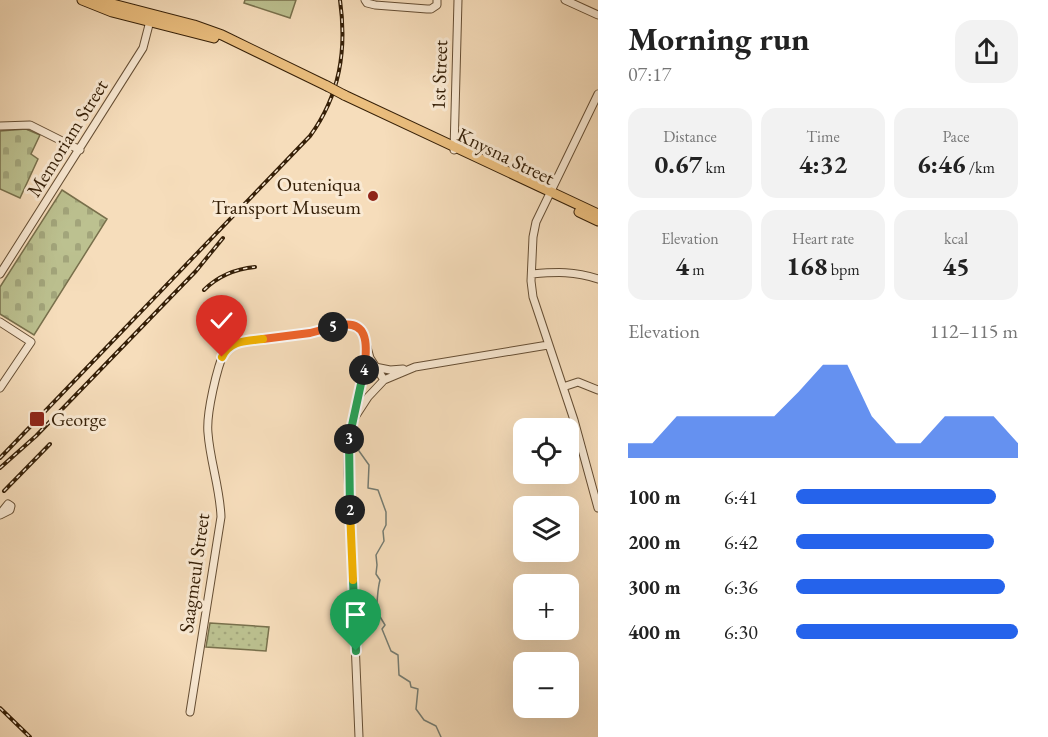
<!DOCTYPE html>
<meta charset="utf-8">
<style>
:root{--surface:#fff;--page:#f2f2f2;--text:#222;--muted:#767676;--accent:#2563eb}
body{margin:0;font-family:"EB Garamond",serif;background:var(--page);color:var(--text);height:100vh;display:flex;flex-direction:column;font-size:22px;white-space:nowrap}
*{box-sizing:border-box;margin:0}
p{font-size:20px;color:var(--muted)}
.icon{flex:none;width:33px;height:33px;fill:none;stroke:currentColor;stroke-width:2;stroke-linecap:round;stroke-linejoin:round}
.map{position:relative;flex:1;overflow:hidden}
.details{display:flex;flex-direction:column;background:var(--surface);width:450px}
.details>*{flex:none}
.controls{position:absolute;left:513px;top:418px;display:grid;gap:12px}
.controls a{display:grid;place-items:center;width:66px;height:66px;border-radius:12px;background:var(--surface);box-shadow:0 6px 24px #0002;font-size:30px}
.pin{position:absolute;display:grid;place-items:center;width:51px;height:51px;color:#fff;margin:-62px -26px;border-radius:50% 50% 50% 0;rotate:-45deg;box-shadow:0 0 6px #0007}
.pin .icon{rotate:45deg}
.km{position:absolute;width:30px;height:30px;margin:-15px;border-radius:50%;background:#222;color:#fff;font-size:16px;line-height:30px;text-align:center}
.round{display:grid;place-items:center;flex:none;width:63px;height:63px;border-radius:18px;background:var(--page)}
.summary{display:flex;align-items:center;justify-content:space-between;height:102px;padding:0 30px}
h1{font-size:33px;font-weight:700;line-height:45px}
.metrics{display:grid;grid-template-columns:repeat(3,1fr);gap:9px;height:102px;padding:6px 30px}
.metrics div{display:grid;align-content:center;border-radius:15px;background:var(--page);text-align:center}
.metrics b{font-size:26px;font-weight:700}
.metrics small{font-size:16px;font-weight:400}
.metrics p{font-size:16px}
.chart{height:168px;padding:12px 30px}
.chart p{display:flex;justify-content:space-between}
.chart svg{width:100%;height:108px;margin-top:6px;fill:var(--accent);opacity:.7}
ul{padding:0 30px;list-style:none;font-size:20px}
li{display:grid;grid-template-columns:96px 72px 1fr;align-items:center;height:45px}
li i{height:15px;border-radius:8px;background:var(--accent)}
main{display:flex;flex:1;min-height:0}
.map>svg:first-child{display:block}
</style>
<main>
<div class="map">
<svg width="598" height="737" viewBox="0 0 598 737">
<defs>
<pattern id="grass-dots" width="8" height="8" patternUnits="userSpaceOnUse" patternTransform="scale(1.5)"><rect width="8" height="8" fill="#bcc190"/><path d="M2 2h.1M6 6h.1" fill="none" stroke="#a2a57b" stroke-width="1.8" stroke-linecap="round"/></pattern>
<pattern id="cemetery-stones" width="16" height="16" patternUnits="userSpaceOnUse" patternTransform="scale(1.5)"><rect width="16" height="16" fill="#bcc190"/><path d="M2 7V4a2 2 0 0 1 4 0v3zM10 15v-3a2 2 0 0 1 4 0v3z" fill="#a2a57b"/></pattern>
</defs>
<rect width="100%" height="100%" fill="#f6ddbb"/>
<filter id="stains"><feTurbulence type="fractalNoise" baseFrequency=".00333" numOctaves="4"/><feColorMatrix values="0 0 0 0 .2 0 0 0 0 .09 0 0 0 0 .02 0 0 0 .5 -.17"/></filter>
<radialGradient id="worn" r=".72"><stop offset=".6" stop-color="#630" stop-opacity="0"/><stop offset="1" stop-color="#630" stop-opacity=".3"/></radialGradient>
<path fill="url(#grass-dots)" stroke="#78704c" stroke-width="1.5" d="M210,623L269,627L266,651L206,647Z"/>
<path fill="url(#cemetery-stones)" stroke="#78704c" stroke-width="1.5" d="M26,129L40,135L31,154L38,159L20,198L0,189V131Z
M62,190L107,219L34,335L0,314V287Z"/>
<path fill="#bcc190" stroke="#78704c" stroke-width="1.5" d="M245,0H296L290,18L244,3Z"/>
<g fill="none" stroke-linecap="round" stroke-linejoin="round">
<path stroke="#757c72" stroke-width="1.5" d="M355,439L359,451L369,465L368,488L378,490L386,512V525L383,531L384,541L376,555L377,565L376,574L380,580C377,591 378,599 376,610L385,625L382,629L391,651L398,655L399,675L410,682L411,687L418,689L416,709L424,720L436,726L441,737"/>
<g stroke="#654e34" stroke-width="9">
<path id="minor" d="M365,0L367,3L375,5L427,9H431L437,5V0
M565,0L598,15
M598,94L536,222L533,237L531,281L533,297L574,420L598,508
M0,126L30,125L80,150
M454,150L458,0
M0,274L143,48L151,17
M532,274C556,272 575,271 598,279
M0,322L31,342L0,388
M375,367L390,370L403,369
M563,387L578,382L598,390
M357,409L367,352
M0,514L8,504L11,506L10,510L0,515
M190,712L221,517C220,488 210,461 208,433C206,414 217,367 225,350L235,343L243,342L310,333L345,324L353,325L363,333L370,358L384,380
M359,737L348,473V442L355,417L368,397L384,380L415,367L548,345"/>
</g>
<g stroke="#351f07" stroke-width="11">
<path id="highway" d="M82,0L112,12L214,38
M97,0L194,25L222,35L327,86
M344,95L598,214
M579,212L598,221"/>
</g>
<use href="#minor" stroke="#f9e9d3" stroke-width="7"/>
<use href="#highway" stroke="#ebbe7e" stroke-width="9"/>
<g stroke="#351f07" stroke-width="4">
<path id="rail" d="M204,290C218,276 235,269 255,267
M0,458L310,136C340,95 347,50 340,0
M0,468L36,436L196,271L223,238
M4,491L50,444
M0,708L30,737"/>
</g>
<use href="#rail" stroke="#f9e9d3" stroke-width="1.5" stroke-dasharray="4.5" stroke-linecap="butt"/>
<g stroke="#351f07" stroke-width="11" stroke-linecap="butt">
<path id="highway-bridge" d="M327,86L344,95"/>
</g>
<use href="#highway-bridge" stroke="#ebbe7e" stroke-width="9"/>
</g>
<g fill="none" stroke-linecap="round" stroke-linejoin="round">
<g stroke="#fff" stroke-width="12">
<path id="split-1" d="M353,580L356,651"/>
</g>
<g stroke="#fff" stroke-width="12">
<path id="split-2" d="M350,510L353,580"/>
</g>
<g stroke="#fff" stroke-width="12">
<path id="split-3" d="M349,439L350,510"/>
</g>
<g stroke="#fff" stroke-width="12">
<path id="split-4" d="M349,439L364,370"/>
</g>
<g stroke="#fff" stroke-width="12">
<path id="split-5" d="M333,327C369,316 368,344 364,370"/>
</g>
<g stroke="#fff" stroke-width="12">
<path id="split-6" d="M263,339L310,333L333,327"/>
</g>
<g stroke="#fff" stroke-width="12">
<path id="split-7" d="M222,357C230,340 247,341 263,339"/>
</g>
<use href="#split-1" stroke="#22a559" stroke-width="8"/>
<use href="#split-2" stroke="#f5b400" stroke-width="8"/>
<use href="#split-3" stroke="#22a559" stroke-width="8"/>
<use href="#split-4" stroke="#22a559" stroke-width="8"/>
<use href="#split-5" stroke="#f0652b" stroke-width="8"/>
<use href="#split-6" stroke="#f0652b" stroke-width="8"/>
<use href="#split-7" stroke="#f5b400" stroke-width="8"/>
</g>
<g fill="#8f2418" stroke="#f9e9d3" stroke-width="2">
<circle cx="373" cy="196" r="6"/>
<rect x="29" y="411" width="16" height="16" rx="3"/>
</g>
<g text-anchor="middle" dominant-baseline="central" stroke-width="6" stroke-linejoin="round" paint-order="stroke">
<g font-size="20" fill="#351f07" stroke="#f9e9d3">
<text transform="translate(439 75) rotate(-88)">1st Street</text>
<text transform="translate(67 138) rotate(-58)">Memoriam Street</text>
<text transform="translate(506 156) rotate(26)">Knysna Street</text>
<text transform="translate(194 573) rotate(-82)">Saagmeul Street</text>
</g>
<g font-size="20" fill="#351f07" stroke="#f9e9d3" text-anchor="end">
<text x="361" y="184">Outeniqua<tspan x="361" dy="23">Transport Museum</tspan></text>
<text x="51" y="419" text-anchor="start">George</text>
</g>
</g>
<rect width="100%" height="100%" filter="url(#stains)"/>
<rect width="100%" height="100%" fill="url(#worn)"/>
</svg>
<div class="controls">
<a><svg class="icon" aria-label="locate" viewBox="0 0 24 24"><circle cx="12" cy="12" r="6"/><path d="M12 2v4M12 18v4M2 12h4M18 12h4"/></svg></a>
<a><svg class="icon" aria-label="layers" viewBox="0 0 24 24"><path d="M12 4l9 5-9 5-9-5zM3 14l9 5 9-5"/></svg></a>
<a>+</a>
<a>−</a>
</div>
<div class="pin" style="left:356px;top:651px;background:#1e9e55"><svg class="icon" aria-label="arrive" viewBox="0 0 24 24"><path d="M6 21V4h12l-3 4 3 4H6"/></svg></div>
<div class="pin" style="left:222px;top:357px;background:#d93025"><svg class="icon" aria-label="check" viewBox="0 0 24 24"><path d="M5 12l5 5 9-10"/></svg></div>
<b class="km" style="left:350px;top:510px">2</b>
<b class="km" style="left:349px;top:439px">3</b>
<b class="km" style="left:364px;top:370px">4</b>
<b class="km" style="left:333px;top:327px">5</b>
</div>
<section class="details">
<div class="summary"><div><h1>Morning run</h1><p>07:17</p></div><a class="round"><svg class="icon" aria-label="share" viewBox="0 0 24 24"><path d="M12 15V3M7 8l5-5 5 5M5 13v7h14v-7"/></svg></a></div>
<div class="metrics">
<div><p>Distance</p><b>0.67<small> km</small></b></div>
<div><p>Time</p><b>4:32</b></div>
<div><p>Pace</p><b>6:46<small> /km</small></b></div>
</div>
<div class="metrics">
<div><p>Elevation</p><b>4<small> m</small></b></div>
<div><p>Heart rate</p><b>168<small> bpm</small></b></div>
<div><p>kcal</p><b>45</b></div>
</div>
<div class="chart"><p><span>Elevation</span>112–115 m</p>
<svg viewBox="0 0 160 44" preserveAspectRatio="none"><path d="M0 44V38L10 38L20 27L30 27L40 27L50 27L60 27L70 17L80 6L90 6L100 27L110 38L120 38L130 27L140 27L150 27L160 38V44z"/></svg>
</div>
<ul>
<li><b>100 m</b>6:41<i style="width:90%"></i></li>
<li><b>200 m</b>6:42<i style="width:89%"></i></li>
<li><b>300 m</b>6:36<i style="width:94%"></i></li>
<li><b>400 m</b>6:30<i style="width:100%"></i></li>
</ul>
</section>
</main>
